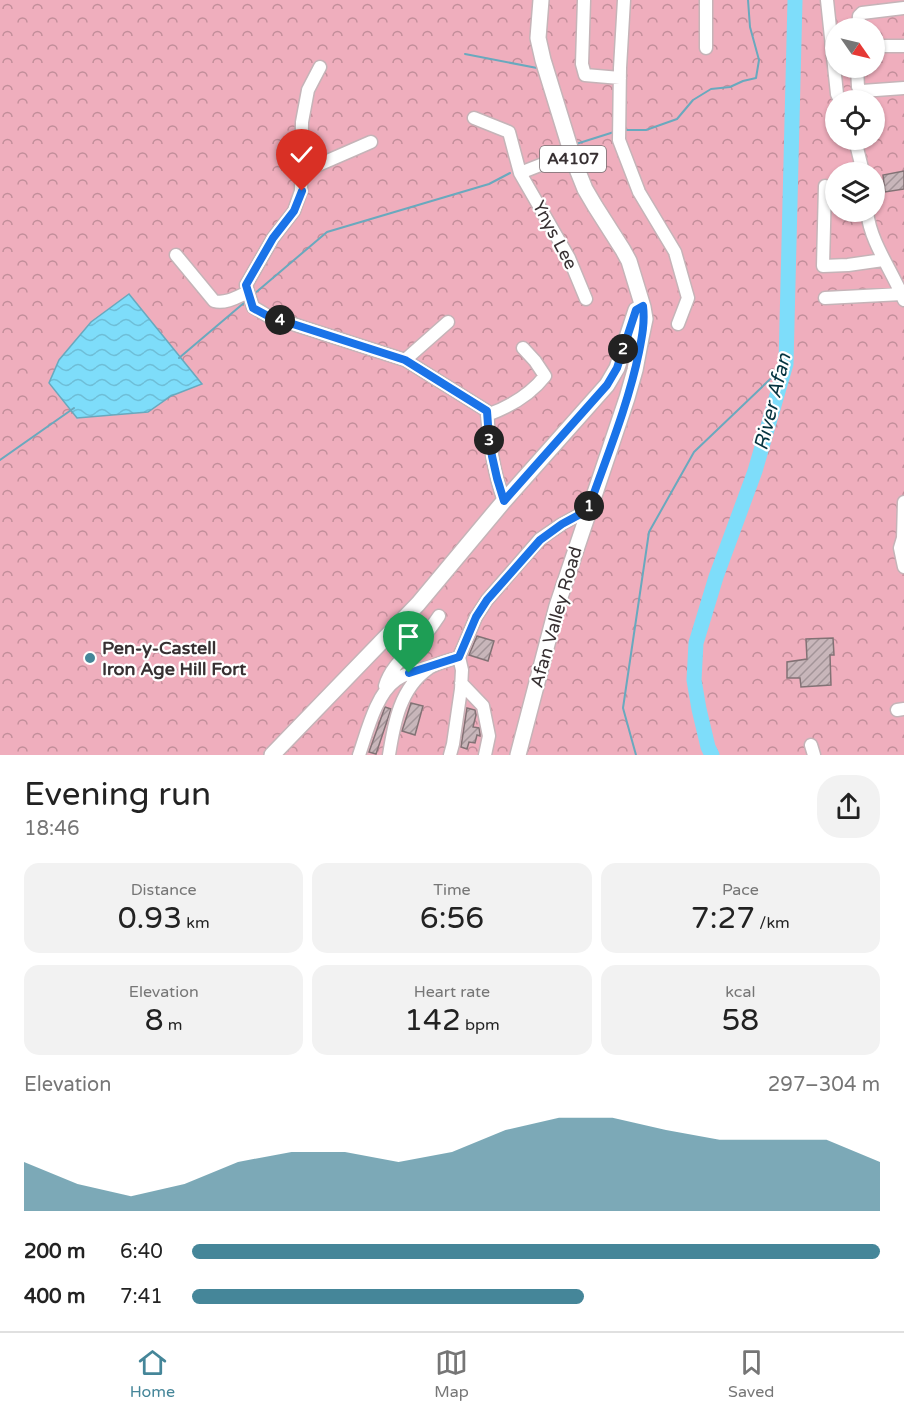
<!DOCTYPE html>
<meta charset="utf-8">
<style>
:root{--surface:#fff;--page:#f2f2f2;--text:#222;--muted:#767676;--line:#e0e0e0;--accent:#458699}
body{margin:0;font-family:"Varela Round",sans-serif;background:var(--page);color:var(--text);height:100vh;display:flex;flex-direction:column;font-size:22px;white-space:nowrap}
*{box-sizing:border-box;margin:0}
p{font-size:20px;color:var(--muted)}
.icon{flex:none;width:33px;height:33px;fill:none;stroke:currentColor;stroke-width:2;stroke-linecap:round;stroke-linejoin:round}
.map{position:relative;height:755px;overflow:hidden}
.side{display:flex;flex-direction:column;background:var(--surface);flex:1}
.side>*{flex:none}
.needle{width:39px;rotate:124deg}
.controls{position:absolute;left:825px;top:18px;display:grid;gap:12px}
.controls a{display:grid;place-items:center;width:60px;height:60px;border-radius:50%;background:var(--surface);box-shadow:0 2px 4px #0004;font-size:30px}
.pin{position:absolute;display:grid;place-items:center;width:51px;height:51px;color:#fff;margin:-62px -26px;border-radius:50% 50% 50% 0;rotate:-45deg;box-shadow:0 0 6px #0007}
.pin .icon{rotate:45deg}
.km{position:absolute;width:30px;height:30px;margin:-15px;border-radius:50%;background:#222;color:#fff;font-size:16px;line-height:30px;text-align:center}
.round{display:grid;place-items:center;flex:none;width:63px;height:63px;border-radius:24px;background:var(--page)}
.overview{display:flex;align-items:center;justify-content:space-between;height:102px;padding:0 24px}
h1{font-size:33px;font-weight:600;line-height:45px}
.metrics{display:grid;grid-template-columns:repeat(3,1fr);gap:9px;height:102px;padding:6px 24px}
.metrics div{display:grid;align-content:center;border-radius:15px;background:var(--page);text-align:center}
.metrics b{font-size:30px;font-weight:600}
.metrics small{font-size:16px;font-weight:400}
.metrics p{font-size:16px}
.chart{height:168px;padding:12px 24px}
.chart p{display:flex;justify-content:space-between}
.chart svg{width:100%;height:108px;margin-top:6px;fill:var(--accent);opacity:.7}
ul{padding:0 24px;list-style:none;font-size:20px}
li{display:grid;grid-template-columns:96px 72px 1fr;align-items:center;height:45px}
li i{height:15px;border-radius:8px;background:var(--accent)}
.menu{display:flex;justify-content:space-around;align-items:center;height:84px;border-top:2px solid var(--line);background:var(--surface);font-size:16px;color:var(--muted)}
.menu a{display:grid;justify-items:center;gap:3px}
.menu .active{color:var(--accent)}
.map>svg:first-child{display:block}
</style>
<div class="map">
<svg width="904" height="755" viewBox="0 0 904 755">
<defs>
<pattern id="park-crowns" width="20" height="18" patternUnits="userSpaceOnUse" patternTransform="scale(1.5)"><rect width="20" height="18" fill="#efaebd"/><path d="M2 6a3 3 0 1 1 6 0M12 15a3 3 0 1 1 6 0" fill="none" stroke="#c28e9a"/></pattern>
<pattern id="water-waves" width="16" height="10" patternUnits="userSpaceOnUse" patternTransform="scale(1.5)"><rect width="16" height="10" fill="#7eddfa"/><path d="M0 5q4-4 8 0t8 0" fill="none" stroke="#6ebed7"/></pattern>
<pattern id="building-hatch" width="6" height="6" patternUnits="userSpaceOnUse" patternTransform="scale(1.5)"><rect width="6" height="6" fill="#c8b6ba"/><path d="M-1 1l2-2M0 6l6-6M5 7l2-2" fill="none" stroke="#a39498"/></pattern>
</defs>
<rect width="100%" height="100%" fill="#feecf0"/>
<path fill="url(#park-crowns)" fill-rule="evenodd" d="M0,0H904V755H0ZM836,28H874V68H836ZM836,100H874V140H836ZM836,172H874V212H836Z"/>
<path fill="url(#water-waves)" stroke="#69a9be" stroke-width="1.5" d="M129,294L202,384L171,396L148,412L77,418L49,383L59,360L91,322Z"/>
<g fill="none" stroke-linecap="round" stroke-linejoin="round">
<path stroke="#69a9be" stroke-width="2" d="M465,54L537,68
M627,130H646L677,119L693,100L711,89L730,87L743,81L756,78L759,60L750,27L748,0
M576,144L614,132
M254,294L327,232L489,184L510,173
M179,358L245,302
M0,460L74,408
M636,755L623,708L649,532L694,452L786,364"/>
<path stroke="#7eddfa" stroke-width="15" d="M712,755L708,747L699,709L694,680L696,643L716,577L755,471L786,364L795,0"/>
</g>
<path fill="url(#building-hatch)" stroke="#827275" stroke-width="1.5" d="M904,171V189L885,192L883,175Z
M477,636L494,641L488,661L469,655Z
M833,638L834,655H830L831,685L801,687L800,678H787V662L807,659L806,639Z
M411,703L423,706L415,735L402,731Z
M385,707L391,709L376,754L369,752Z
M467,708L475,710L476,715L473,727L479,728L480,734V736L477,735L475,743L469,742L467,749L461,747Z"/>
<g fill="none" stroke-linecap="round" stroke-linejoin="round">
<g stroke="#c5b4b8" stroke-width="15">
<path id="minor" d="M584,0L582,64L585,75L620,78
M624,0L620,68L619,140L639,192L675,252L688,298L678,324
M706,0V48
M827,0L837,94L840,100
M858,28L859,16L862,13L904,8
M874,46H904
M320,67L308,90L302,122L301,191L294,211L273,238L246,285L253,307L268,316L405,360L487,411C489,442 493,471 504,501
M857,68L858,87L862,91L904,88
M474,118L509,132L520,173L569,258L586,299
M855,140L863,172
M302,172L371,142
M520,173L571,153
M825,186L823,266L848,265L883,260
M867,212C871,244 892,270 904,300
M176,255L214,301C226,304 237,297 248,292
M825,298L902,294
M405,360L448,322
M487,415C509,407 531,394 545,376L535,361L523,348
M904,502L903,538L900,548L904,567
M461,683L483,706L489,736L485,755
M385,686C391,665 410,652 424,636C430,630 434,623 439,616
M897,710L904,709
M811,745L814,755
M359,755C367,732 376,694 396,680C405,673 416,671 427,668
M389,755C394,723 400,688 429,668C437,663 450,660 459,657
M450,755L453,744L461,689L462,670L459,657L476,617L487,600L540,539L562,524L588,510"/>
</g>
<g stroke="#c5b4b8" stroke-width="18">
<path id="major" d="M272,755L418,604L504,501L607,385L617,368L636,310L643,307
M518,755L557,606L627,398L635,370L641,338L645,319L643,307L629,261L623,250L595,206L585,189L575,164L543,60L538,38L541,0"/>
</g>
<use href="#minor" stroke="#fff" stroke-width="12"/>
<use href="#major" stroke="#fff" stroke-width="15"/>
</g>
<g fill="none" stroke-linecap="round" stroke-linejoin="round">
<g stroke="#fff" stroke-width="12">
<path id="route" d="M302,191L294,211L273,238L246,285L253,308L268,316L405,360L487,411C488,442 494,472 504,501L607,385L617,368L636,310L643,306C645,322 642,337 639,352C628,406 606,458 588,510L562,524L540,540L487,600L476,617L459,657L409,673"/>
</g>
<use href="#route" stroke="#1a73e8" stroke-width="8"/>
</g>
<circle fill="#458699" stroke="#fff" stroke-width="2" cx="90" cy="658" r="6"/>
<g text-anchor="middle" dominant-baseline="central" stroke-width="4.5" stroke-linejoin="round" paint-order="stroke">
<rect fill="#fff" stroke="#736e70" stroke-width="1.5" x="540" y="146" width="66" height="26" rx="4.5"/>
<g font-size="16" font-weight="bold" fill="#373032">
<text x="573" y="159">A4107</text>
</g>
<g font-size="18" fill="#373032" stroke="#fff">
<text transform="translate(555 235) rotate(62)">Ynys Lee</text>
<text transform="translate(556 617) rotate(-74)">Afan Valley Road</text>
</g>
<g font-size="18" font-weight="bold" fill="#373032" stroke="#fff" text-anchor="start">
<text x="102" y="648">Pen-y-Castell<tspan x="102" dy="21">Iron Age Hill Fort</tspan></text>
</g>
<g font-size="20" font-style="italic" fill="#053440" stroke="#fff">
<text transform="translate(773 402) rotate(-76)">River Afan</text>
</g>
</g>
</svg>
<div class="controls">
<a><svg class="needle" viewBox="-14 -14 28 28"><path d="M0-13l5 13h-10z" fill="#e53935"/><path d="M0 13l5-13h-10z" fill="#767676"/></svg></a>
<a><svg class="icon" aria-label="locate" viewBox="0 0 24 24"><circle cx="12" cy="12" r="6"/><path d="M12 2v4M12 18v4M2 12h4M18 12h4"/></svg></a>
<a><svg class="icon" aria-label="layers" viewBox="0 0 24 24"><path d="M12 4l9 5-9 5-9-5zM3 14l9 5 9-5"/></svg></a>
</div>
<div class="pin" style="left:409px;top:673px;background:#1e9e55"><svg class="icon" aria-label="arrive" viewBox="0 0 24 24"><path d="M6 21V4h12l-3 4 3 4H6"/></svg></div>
<div class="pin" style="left:302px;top:191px;background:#d93025"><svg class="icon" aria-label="check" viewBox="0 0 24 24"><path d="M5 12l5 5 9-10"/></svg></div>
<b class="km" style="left:589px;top:506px">1</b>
<b class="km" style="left:623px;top:349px">2</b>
<b class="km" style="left:489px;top:440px">3</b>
<b class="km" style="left:280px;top:320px">4</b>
</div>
<section class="side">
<div class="overview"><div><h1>Evening run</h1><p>18:46</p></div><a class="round"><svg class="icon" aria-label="share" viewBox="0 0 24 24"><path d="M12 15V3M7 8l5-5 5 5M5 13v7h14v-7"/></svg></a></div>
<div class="metrics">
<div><p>Distance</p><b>0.93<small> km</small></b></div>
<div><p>Time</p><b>6:56</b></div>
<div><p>Pace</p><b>7:27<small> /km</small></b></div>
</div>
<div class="metrics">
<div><p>Elevation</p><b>8<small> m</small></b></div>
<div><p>Heart rate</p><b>142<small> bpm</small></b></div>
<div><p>kcal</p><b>58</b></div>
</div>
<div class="chart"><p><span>Elevation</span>297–304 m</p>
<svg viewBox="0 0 160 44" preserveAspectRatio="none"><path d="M0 44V24L10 33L20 38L30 33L40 24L50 20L60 20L70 24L80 20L90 11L100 6L110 6L120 11L130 15L140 15L150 15L160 24V44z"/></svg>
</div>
<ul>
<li><b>200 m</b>6:40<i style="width:100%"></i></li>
<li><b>400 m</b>7:41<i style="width:57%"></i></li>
</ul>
</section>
<nav class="menu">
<a class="active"><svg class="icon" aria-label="home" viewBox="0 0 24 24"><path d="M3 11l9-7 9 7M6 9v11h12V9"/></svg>Home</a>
<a><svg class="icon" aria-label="map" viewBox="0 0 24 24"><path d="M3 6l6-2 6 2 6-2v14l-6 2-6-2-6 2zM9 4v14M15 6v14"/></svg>Map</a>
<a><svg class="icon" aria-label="saved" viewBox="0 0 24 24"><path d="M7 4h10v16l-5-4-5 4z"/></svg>Saved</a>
</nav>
